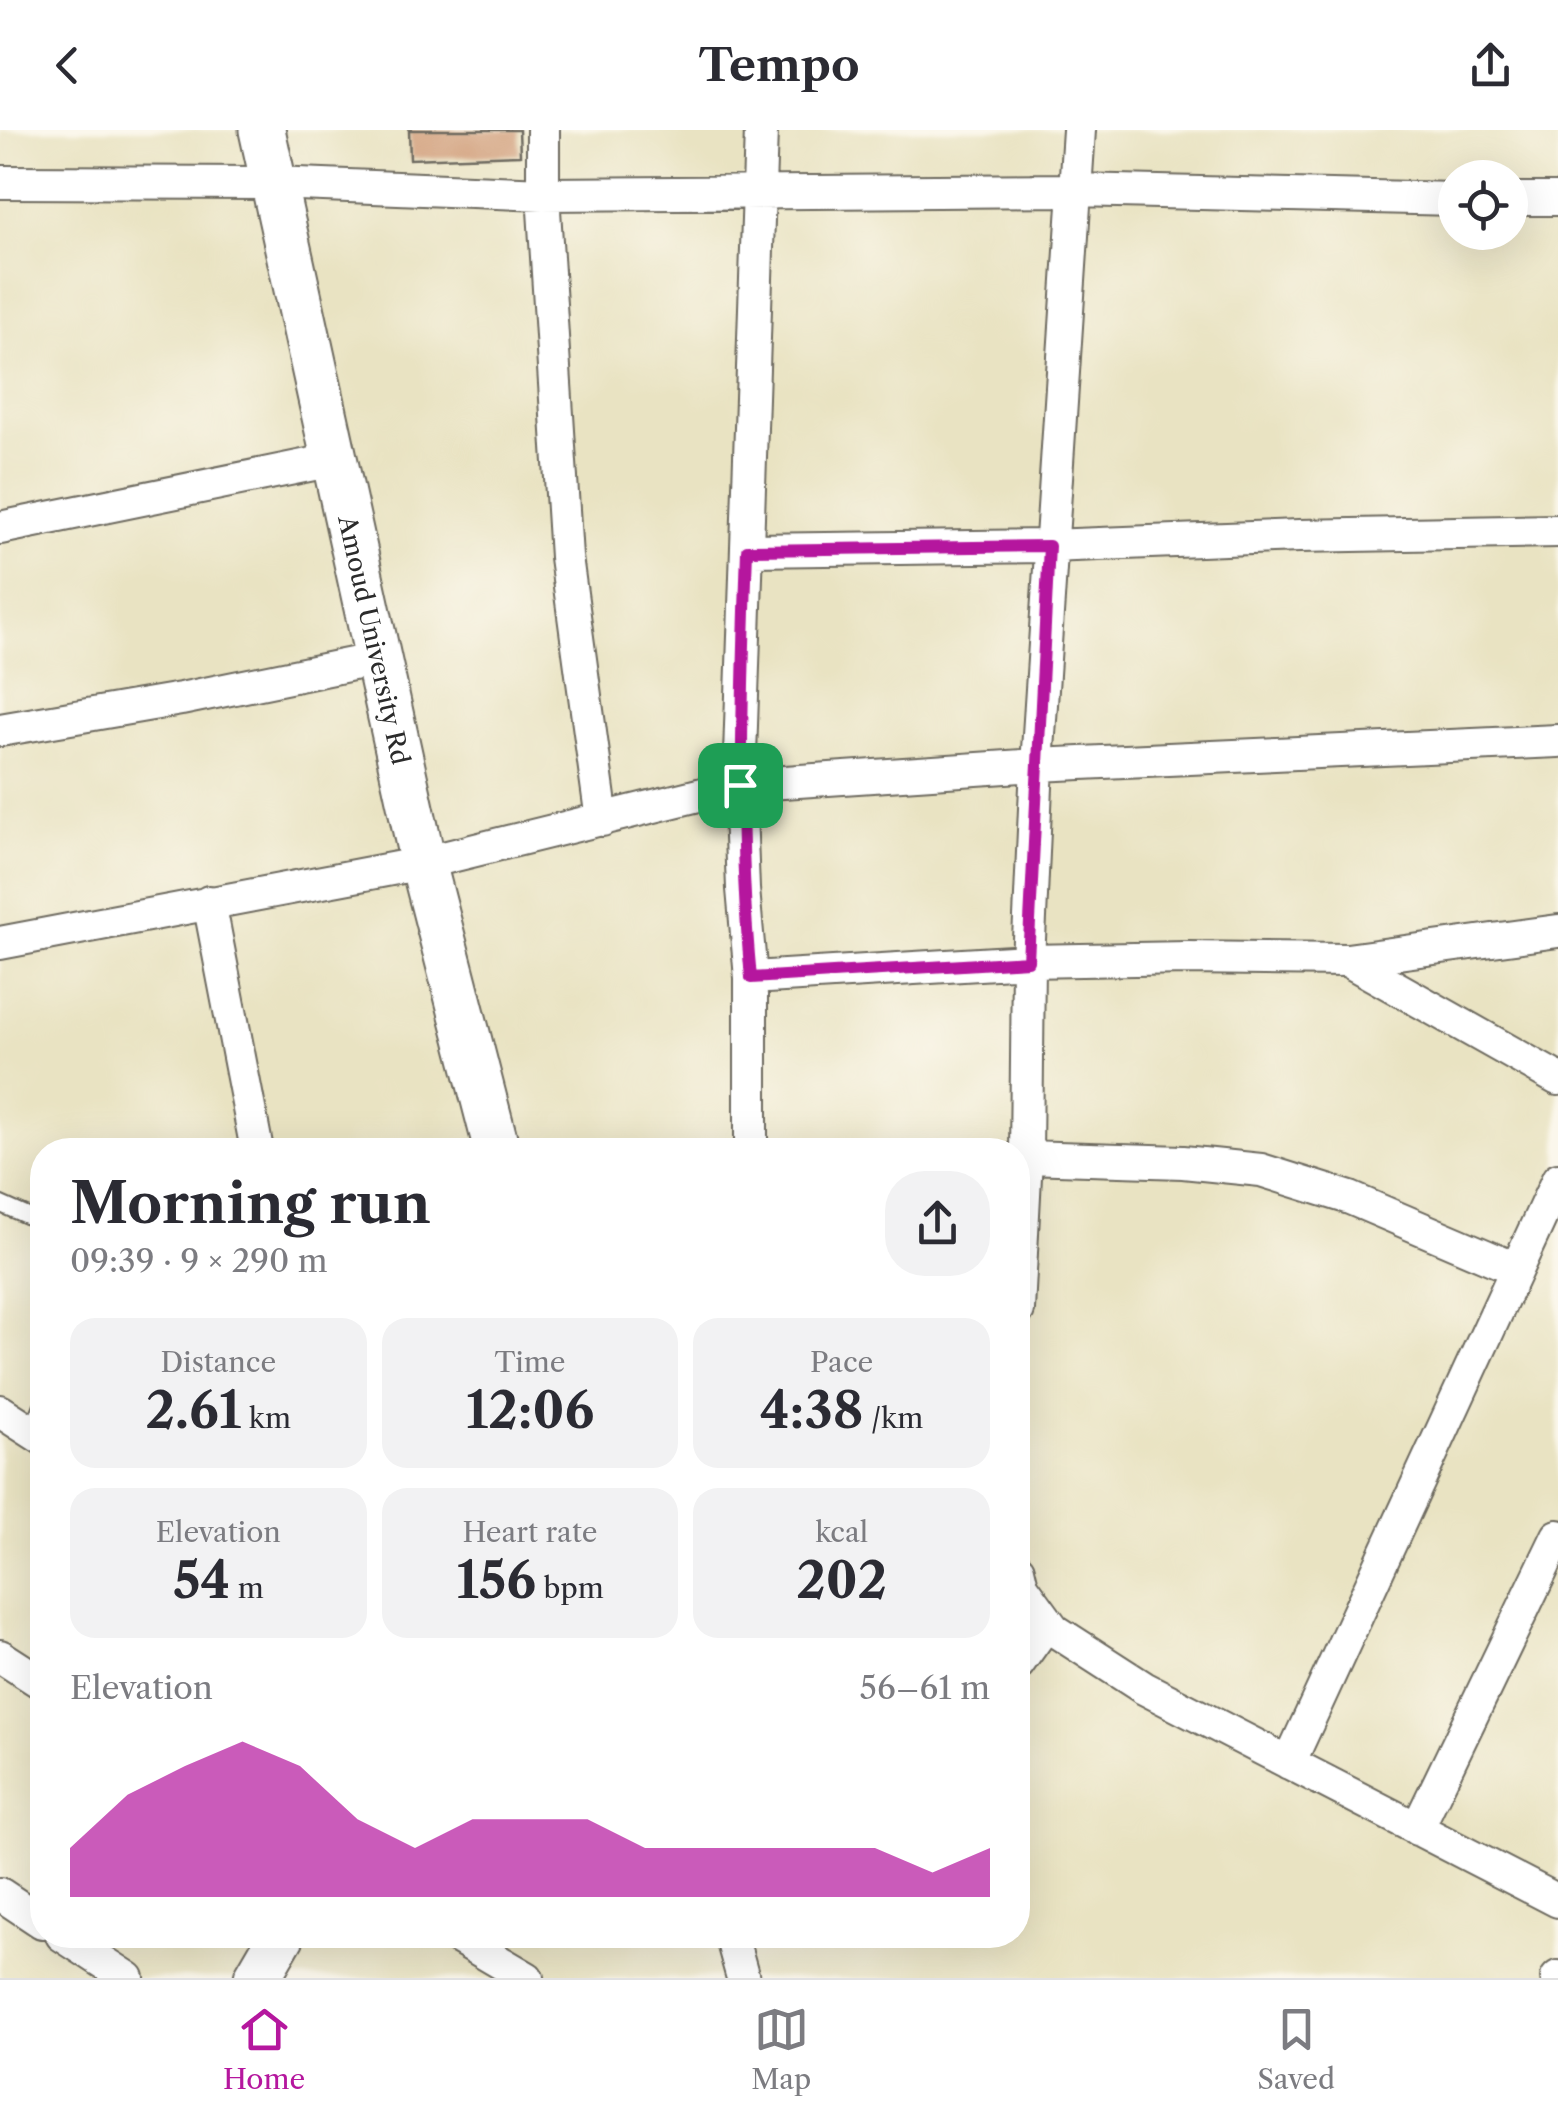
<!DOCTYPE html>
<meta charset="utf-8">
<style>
:root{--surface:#fff;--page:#f2f2f3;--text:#2b2b33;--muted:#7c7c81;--line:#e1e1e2;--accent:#b5179e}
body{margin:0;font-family:"Libre Caslon Text",serif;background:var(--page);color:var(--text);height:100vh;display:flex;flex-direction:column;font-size:38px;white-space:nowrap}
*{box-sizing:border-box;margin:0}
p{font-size:32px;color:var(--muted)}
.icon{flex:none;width:55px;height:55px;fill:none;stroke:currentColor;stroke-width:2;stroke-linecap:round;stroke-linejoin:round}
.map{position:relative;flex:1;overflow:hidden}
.details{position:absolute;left:30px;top:1008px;width:1000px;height:810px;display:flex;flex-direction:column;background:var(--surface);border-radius:40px;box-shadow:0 10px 40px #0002}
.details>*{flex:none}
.controls{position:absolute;left:1438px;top:30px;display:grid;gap:20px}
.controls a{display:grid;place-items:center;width:90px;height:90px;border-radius:50%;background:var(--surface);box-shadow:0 10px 40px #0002;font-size:50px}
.pin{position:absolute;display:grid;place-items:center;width:85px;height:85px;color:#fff;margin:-42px;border-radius:20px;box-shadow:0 5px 15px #0006}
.round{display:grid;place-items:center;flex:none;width:105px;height:105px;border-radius:40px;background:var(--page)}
.headline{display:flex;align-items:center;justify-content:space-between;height:170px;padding:0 40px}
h1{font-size:55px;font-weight:800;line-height:75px}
.stats{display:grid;grid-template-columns:repeat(3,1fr);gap:15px;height:170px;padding:10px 40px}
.stats div{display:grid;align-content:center;border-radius:25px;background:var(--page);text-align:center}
.stats b{font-size:50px;font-weight:800}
.stats small{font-size:28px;font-weight:400}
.stats p{font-size:28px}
.chart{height:280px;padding:20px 40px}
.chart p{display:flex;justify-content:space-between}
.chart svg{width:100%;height:180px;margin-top:10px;fill:var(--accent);opacity:.7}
header{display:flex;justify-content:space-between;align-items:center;height:130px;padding:0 40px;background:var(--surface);font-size:45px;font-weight:800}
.menu{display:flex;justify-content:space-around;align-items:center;height:140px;border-top:2px solid var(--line);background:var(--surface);font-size:28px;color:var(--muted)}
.menu a{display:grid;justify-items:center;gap:5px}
.menu .active{color:var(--accent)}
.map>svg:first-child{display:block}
</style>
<header><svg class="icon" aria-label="back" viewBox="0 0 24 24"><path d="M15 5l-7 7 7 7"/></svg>Tempo<svg class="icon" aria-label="share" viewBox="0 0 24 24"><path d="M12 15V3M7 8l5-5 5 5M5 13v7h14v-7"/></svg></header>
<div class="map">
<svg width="1558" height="1848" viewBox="0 0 1558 1848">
<rect width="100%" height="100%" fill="#fbf7ec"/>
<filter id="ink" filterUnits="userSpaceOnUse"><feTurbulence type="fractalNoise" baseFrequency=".01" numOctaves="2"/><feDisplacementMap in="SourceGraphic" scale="20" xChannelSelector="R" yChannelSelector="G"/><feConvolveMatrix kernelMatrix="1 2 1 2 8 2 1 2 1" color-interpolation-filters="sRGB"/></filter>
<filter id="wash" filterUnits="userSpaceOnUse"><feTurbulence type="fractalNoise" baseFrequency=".0048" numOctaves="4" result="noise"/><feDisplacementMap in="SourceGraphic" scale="40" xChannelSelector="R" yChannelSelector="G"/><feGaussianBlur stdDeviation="2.25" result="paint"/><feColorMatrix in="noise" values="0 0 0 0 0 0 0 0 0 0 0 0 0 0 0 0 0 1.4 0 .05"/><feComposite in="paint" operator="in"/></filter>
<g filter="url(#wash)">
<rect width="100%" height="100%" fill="#e9e3c2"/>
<g id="blocks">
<path fill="#cf9a75" d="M409,0H519L520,25L410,29Z"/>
</g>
</g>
<g filter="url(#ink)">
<use href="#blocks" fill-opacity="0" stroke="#6e6b60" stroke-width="2.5"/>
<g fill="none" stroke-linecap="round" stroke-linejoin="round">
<g stroke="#6e6b60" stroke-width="19">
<path id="lane" d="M0,1074L27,1086L42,1089
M32,1301L42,1276"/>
</g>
<g stroke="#6e6b60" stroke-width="36">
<path id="street" d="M543,0V64L566,427L602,690
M0,52L274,53L543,64L1076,60L1455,69
M1510,69H1558
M0,398L333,330
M747,420L1049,416L1299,406L1558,401
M0,600L181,569L377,529
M209,772L257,1020
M0,813L423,733L739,655L1037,635L1558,611
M1347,830L1558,949
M751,848L1028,831L1188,828L1347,830L1558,801
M751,1020V848L743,759L739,655L761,0
M1026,1027L1183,1032L1261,1040L1350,1068L1516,1139
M1018,1180L1026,1027L1028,831L1037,635L1079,0
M0,1281L42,1308
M1018,1439L1022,1456L1054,1500L1144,1558L1558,1771
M0,1526L42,1553
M1018,1534L1048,1492
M1289,1633L1558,1049
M1417,1699L1558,1406
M0,1764L42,1792
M62,1805L128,1848
M454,1805L527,1848
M731,1805L743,1848
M1557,1848L1558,1847"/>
</g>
<g stroke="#6e6b60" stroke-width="49">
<g id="secondary">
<path id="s1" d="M262,0L423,733L497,1020"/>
<path d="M257,1848L282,1805"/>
</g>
</g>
<use href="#lane" stroke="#fff" stroke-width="15"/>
<use href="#street" stroke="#fff" stroke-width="32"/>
<use href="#secondary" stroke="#fff" stroke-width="45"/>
</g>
</g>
<g fill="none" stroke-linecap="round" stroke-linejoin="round" filter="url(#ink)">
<g stroke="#fff" stroke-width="20">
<path id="route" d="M1049,416L1028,831L751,848C737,703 742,565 747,420Z"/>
</g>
<use href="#route" stroke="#b5179e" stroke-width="12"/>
</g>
<g text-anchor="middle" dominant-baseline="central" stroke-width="8" stroke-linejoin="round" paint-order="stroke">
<g font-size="25" fill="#2b2b2b" stroke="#fbf7ec">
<text stroke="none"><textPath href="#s1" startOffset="522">Amoud University Rd</textPath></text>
</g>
</g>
</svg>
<div class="controls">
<a><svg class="icon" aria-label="locate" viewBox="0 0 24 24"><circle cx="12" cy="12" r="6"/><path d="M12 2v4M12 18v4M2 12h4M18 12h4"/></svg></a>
</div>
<div class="pin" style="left:740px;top:655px;background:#1e9e55"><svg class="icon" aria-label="arrive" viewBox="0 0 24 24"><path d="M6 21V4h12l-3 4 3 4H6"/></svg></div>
<section class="details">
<div class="headline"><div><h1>Morning run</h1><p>09:39 · 9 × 290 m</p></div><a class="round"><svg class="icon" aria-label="share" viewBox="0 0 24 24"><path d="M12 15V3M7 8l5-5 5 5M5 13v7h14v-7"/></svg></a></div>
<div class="stats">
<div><p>Distance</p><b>2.61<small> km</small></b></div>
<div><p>Time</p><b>12:06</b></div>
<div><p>Pace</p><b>4:38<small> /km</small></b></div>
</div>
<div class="stats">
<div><p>Elevation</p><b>54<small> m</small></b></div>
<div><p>Heart rate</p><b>156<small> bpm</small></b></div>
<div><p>kcal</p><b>202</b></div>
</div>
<div class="chart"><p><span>Elevation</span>56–61 m</p>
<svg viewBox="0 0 160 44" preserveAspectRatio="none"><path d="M0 44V32L10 19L20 12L30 6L40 12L50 25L60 32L70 25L80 25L90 25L100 32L110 32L120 32L130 32L140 32L150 38L160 32V44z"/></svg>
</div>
</section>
</div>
<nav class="menu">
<a class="active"><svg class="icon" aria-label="home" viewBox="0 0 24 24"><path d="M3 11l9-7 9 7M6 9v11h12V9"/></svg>Home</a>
<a><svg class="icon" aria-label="map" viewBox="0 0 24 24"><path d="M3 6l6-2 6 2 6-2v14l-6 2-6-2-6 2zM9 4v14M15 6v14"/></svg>Map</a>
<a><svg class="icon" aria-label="saved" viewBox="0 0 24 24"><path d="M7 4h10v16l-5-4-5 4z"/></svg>Saved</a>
</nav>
